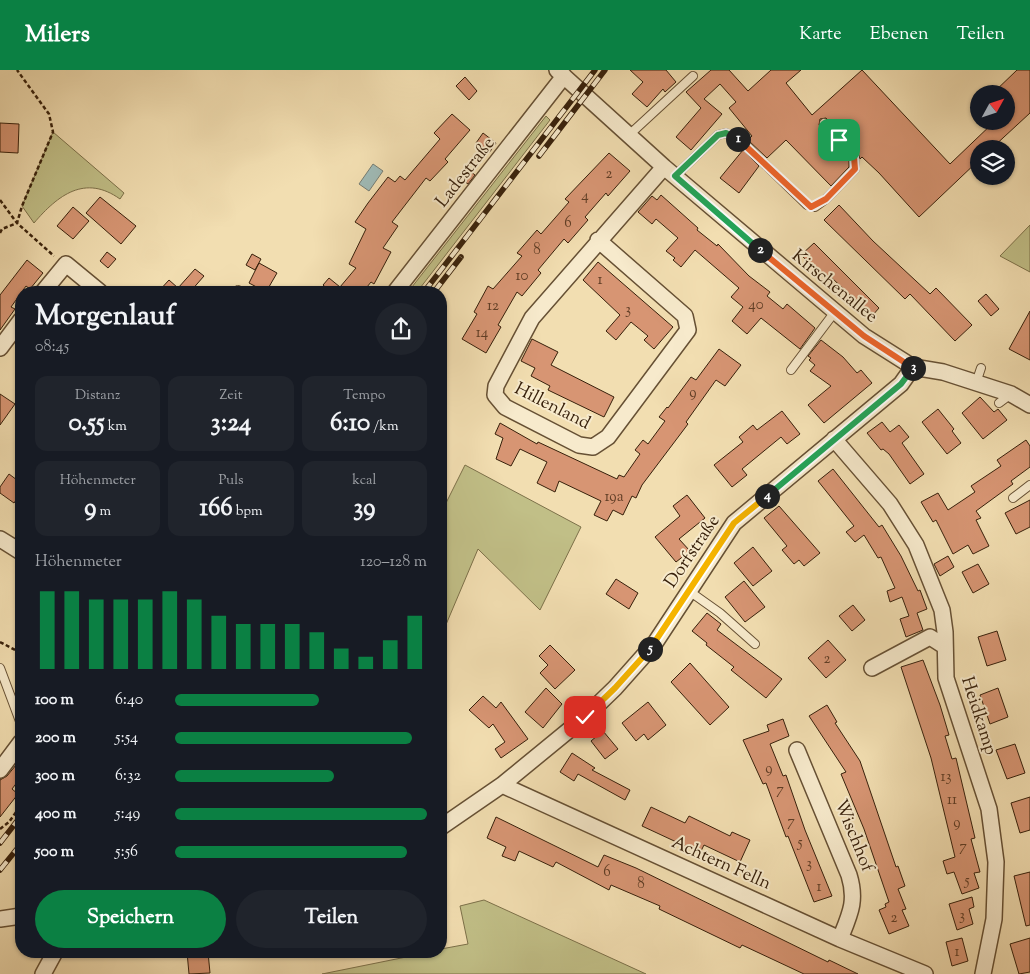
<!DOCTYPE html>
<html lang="de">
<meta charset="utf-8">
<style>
:root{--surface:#171b24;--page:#20242c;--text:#f1f3f6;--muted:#9ea1a6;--accent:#0b8043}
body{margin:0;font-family:"Sorts Mill Goudy",serif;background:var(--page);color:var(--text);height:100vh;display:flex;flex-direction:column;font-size:19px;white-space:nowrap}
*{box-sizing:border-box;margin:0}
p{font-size:16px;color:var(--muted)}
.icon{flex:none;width:28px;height:28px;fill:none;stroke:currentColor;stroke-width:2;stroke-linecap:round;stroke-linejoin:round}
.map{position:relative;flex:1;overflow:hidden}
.panel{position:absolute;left:15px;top:216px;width:432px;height:672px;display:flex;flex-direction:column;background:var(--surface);border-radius:20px;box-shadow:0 1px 4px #0004}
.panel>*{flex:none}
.needle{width:32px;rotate:50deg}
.controls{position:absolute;left:970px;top:15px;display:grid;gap:10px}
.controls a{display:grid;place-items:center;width:45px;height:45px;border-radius:50%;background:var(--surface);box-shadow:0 1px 4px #0004;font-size:25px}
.pin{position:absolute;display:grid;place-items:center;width:42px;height:42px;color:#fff;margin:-21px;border-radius:10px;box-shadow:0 2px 8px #0006}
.km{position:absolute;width:25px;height:25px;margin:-12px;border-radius:50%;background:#222;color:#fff;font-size:14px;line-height:25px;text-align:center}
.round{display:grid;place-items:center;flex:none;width:52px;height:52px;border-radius:26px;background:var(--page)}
.overview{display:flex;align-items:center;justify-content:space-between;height:85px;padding:0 20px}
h1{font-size:28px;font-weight:700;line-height:38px}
.stats{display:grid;grid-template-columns:repeat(3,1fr);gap:8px;height:85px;padding:5px 20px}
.stats div{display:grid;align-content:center;border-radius:12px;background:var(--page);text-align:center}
.stats b{font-size:25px;font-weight:700}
.stats small{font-size:14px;font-weight:400}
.stats p{font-size:14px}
.chart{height:140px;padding:10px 20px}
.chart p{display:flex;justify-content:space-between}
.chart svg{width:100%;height:90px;margin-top:5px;stroke:var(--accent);stroke-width:6}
.button{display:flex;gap:10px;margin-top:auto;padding:10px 20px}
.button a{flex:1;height:58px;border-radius:30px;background:var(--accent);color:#fff;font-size:20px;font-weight:700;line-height:58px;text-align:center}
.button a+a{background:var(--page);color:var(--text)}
ul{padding:0 20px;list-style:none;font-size:16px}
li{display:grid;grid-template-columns:80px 60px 1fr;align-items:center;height:38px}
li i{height:12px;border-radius:6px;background:var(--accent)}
header{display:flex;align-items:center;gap:30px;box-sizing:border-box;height:70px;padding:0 25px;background:var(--accent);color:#fff}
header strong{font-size:24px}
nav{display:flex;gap:28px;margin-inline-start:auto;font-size:18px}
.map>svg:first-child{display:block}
</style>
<header>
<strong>Milers</strong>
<nav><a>Karte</a><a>Ebenen</a><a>Teilen</a></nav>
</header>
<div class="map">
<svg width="1030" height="904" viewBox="0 0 1030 904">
<rect width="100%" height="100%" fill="#f2deb1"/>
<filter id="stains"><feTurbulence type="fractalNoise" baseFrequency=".004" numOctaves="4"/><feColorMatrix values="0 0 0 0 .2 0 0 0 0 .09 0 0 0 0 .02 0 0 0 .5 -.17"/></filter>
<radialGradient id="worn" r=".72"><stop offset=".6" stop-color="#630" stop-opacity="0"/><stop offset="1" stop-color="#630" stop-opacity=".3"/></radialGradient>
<path fill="#c1bf87" stroke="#7c7049" d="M546,46L550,50L417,222H408Z
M53,62L124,123L120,129C85,104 58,125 34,153L22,136Z
M1030,155V202L1000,186Z
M465,395L581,457L540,540L478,479L442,564L441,443Z
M484,830L646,904H322L426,883L441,882V879L468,874L460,836Z"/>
<path fill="#9fbab6" stroke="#757c72" d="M373,94L383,101L369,121L359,114Z"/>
<path fill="#d79573" stroke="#37200b" d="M630,0H666L676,12L665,22L663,19L647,37L632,24L643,12Z
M711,0H729L748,21L771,0H801L786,13L812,45L862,0L950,94L995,51H1006V24H992L1017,0H1030V43L991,79H979V90L919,147L879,103L862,87L860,89L858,83L826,48L820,49L819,55L849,89V97L831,116L786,70L767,88L748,70L752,66L729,38L736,32L720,14L704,29L722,44L691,80L676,67L701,38L686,22Z
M465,7L477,21L469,30L456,16Z
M452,44L470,60L445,89L448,92L430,111L426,108L392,152L398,156L383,178L391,182L374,214L371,212L363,222H331L323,215L329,208L340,217L356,198L349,194L366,159L355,152L368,133L388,107L395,112L400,106L405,110L440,69L434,63Z
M0,53L19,54L18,83L0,82Z
M483,63L496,73L489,83L476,73Z
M743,80L759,96L739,123L720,108Z
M609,83L630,101L608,126L606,123L585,147L588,150L568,173L564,169L538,200L541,203L522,226L517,222L498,255L501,257L486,283L462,269L477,244L474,242L488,216L493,219L522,186L517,183L537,160L541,164L569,132L565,129Z
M466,98L475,105L468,114L460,108V104Z
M661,125L698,158L697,160L717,176L718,174L749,206L770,222L767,226L783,239L787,234L815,258L800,279L761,248L747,264L732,251L743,237L731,227L739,218L695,180L681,197L673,190L675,188L666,181L678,168L656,149L652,154L638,142L652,126L657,130Z
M100,127L136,156L121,174L86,143Z
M839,135L873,171L930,224L936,218L972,255L955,271L910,224L905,229L824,150Z
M73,137L89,151L73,169L57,156Z
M814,173L879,238L872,246L832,208L828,211L801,185Z
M107,182L116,189L108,198L100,191Z
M252,184L261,189L255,200L246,195Z
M27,190L43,203L30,219L26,216L11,237L15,239L0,260V225Z
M598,192L673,257L654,279L644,270L648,266L631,252L616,270L606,261L620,245L583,210Z
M259,193L277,203L266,222L249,213Z
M195,199L204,206L190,222H158L169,210L178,218Z
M986,224L999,239L991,246L978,231Z
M1030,241V290L1009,279Z
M532,269L558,282L551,295L614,327L604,347L548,320L550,316L531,306L535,298L521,291Z
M821,270L843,287L857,303L861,300L872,313L824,353L808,335L831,316L810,301L815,295L809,290L811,288L808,286Z
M719,279L741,295L725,316L716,310L686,352L688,354L642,415L636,428L632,426L623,445L613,440L607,451L594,445L601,431L559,411L555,422L537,413L547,392L520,379L511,396L496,389L503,368L495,364L500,353L537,374L538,372L617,409L619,405L624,407L640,384L635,380L643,370L648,374L665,351L659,347L667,337L668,338L691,307L696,310Z
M0,324L15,334L0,355Z
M980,327L994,342L998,339L1007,350L983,369L962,343Z
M938,339L954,359L952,361L961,373L947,384L922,352Z
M782,341L800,364L787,374L781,367L742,399L747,405L732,417L714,395L743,372L739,367L753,355L757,360Z
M882,352L890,362L899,355L909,367L902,373L924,404L910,414L889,384L883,379L881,380L867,363Z
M1026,370L1030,376V397L1011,411L1013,414L976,441L981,448L976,450L989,476L973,484L968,475L953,484L936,450L933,452L921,432L938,423L948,440L975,422L971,416L1001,396L997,390Z
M833,399L879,457L882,455L901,486L918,521L920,520L927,539L917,543L923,560L906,567L900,549L909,546L902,527L890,532L887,521L895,518L881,487L878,488L864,465L855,472L846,462L854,456L818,411Z
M9,404L21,413V423L14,433L0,423V417Z
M687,425L705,448L679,469L690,481L676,492L655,467L680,446L673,436Z
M1030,430V457L1016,464L1005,443Z
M779,436L820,483L804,496L799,490L794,494L782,480L787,476L764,448Z
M753,477L772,501L753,516L734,493Z
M948,486L954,497L940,506L934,494Z
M978,494L989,514L973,523L962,502Z
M616,509L638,523L629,539L606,524Z
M744,511L765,537L745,552L725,527Z
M853,535L865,550L852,561L839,546Z
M707,543L721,554L717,560L782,609L766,628L731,600L734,597L706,575L707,573L692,561Z
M997,561L1006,590L987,596L978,567Z
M828,570L846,590L826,608L808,588Z
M550,575L575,600L555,619L540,603L548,595L539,586Z
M923,590L940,635L949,665L945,666L952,689L956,688L975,768L971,769L980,802L974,803L979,818L962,824L954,802L947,804L943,791L955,787L931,688L901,597Z
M690,593L729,637L710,655L671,612Z
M546,618L562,634L543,658L525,642Z
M998,618L1008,647L990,654L980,625Z
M483,626L496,638L501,632L528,669L501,688L495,679L505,672L493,654L489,658L469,640Z
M648,632L666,655L648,670L644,664L636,671L622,653Z
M827,635L837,652L835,653L860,691L896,797L898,796L905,816L898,819L906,839L902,840L909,856L889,864L879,840L886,837L885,834L889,832L864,759L841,704L846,702L809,646Z
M783,649L789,666L770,674L783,706L786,705L805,760L832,826L814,832L788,766L786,767L766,713L763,714L743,670L769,661L767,655Z
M603,661L618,679L605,689L591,671Z
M1015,674L1025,703L1007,709L996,680Z
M572,683L595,698L592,700L630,720L625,730L578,704L574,711L560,702Z
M16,695L21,699V707L12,719L18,724L0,747V710L7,706Z
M1030,727V760L1020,763L1011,733Z
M651,737L685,753L689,746L730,766L732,762L750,770L740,792L704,775L700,783L642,756Z
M496,747L598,797L604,785L636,798L828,892L829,890L858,904H804L742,875L740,878L659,839L660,836L611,815L609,820L556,792L553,797L519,781L515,791L502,786L506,777L487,768Z
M1030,802V855L1026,856L1014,806Z
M972,827L974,837L969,839L973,854L957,860L949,834Z
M962,868L968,891L952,896L946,872Z
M1030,868V902L1019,904L1010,874Z
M187,882H208L210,903L189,904Z"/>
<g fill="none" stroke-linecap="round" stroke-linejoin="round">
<g stroke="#665034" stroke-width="10">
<path id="lane" d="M629,65L693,6
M675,106L718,65L726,63L743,73L807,135L815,137L826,129L855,99L854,87L824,53
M237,222L238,220
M791,300L834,243
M976,313L981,298
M999,333L1011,324
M1013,428L1030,415
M689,521L720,543L755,574
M0,598L21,654"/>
</g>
<g stroke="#665034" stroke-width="18">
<path id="street" d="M557,0L664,97L864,266L913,297L943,302L1011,324L1030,335
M598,170L685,246L688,260L608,367L593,377L579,375L505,337L495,325L496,316L532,248L664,97
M43,222L66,194L100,222
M395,222L564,6
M0,278L21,250
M834,369L890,434L916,475L942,540L945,562L946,608L989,739L996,792L994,849L983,904
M0,469L21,482
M872,598L930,567L944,576
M797,680L849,805C857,831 850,844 840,869
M0,700L21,672
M502,715L840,869L925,904
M441,757L502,715L585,647L615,618L655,573L734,453L901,314L913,297
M0,849L21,846
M43,904L55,882"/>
</g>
<path stroke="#37200b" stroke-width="2.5" stroke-dasharray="4 2.5" stroke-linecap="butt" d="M0,130L17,153L54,186
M0,163L2,159L17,153L22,136L53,62L49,44L17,0
M0,572L21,583
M0,759L9,752L21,735"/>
<use href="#lane" stroke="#f7eacc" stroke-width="8"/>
<use href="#street" stroke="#f7eacc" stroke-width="15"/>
<g stroke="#37200b" stroke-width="5.5">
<path id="rail" d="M539,86L605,0
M424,222L595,0
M434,222L461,187
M0,773L21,746
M0,800L21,774"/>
</g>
<use href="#rail" stroke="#f7eacc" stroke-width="4" stroke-dasharray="11" stroke-linecap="butt"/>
</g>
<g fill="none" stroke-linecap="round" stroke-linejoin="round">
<g stroke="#fff" stroke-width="10">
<path id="split-1" d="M738,69L811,137L826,129L855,99L854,87L839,70"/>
</g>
<g stroke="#fff" stroke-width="10">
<path id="split-2" d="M738,69L726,63L718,65L675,106L760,180"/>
</g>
<g stroke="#fff" stroke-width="10">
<path id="split-3" d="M760,180L864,266L913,298"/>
</g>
<g stroke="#fff" stroke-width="10">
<path id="split-4" d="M767,426L901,314L913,298"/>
</g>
<g stroke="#fff" stroke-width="10">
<path id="split-5" d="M650,579L734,453L767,426"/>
</g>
<g stroke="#fff" stroke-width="10">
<path id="split-6" d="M585,647L615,618L650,579"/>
</g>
<use href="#split-1" stroke="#f0652b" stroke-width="6"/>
<use href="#split-2" stroke="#22a559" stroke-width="6"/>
<use href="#split-3" stroke="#f0652b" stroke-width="6"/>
<use href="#split-4" stroke="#22a559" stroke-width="6"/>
<use href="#split-5" stroke="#f5b400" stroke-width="6"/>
<use href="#split-6" stroke="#f5b400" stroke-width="6"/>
</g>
<g text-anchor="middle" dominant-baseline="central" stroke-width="4" stroke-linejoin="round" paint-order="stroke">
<g font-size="15" fill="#5f3d25">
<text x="609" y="104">2</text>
<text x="585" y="126">4</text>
<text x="568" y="153">6</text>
<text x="537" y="180">8</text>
<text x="522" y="206">10</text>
<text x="600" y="210">1</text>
<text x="756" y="235">40</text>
<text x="493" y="236">12</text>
<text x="628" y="240">3</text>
<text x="482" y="263">14</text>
<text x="693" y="323">9</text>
<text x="614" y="427">19a</text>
<text x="827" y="589">2</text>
<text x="769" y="699">9</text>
<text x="946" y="707">13</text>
<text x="780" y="720">7</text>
<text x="952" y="730">11</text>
<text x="791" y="752">7</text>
<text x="957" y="753">9</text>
<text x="800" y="773">5</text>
<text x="963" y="777">7</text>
<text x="809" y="794">3</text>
<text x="607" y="802">6</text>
<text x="967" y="811">5</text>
<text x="641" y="814">8</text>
<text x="819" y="817">1</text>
<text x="962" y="846">3</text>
<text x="894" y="848">2</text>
<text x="957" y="882">1</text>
</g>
<g font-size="18" fill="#37200b" stroke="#f7eacc">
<text transform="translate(466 103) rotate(-52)">Ladestraße</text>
<text transform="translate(834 217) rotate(39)">Kirschenallee</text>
<text transform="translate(552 337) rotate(27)">Hillenland</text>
<text transform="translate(693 482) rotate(-56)">Dorfstraße</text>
<text transform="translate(978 646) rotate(72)">Heidkamp</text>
<text transform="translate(853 766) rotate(68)">Wischhof</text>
<text transform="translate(721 794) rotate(24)">Achtern Felln</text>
</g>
</g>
<rect width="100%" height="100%" filter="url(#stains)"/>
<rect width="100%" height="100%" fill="url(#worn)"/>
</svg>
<div class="controls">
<a><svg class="needle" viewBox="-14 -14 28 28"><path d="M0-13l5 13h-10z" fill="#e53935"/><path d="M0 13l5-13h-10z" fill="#9ea1a6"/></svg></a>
<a><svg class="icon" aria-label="layers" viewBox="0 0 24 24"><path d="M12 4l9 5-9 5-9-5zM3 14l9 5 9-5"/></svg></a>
</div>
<div class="pin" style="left:839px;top:70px;background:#1e9e55"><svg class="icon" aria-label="arrive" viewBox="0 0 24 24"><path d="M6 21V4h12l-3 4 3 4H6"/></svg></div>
<div class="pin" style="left:585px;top:647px;background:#d93025"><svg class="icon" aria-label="check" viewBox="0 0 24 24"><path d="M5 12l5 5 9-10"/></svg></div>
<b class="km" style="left:738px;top:69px">1</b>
<b class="km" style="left:760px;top:180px">2</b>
<b class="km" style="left:913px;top:298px">3</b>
<b class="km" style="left:767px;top:426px">4</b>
<b class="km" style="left:650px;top:579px">5</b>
<section class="panel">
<div class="overview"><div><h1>Morgenlauf</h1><p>08:45</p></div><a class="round"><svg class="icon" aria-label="share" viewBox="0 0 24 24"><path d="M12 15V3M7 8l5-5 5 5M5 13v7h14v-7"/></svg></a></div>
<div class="stats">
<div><p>Distanz</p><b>0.55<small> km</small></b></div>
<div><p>Zeit</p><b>3:24</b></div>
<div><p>Tempo</p><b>6:10<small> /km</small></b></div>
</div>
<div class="stats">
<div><p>Höhenmeter</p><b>9<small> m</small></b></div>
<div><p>Puls</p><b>166<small> bpm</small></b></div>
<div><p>kcal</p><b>39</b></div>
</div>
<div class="chart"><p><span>Höhenmeter</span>120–128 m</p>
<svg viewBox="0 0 160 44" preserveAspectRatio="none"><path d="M5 44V6M15 44V6M25 44V10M35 44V10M45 44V10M55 44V6M65 44V10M75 44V18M85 44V22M95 44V22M105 44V22M115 44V26M125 44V34M135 44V38M145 44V30M155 44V18"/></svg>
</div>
<ul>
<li><b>100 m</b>6:40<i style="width:57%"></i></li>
<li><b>200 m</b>5:54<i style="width:94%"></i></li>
<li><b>300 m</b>6:32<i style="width:63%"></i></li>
<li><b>400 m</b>5:49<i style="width:100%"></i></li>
<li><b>500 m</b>5:56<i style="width:92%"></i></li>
</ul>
<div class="button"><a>Speichern</a><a>Teilen</a></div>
</section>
</div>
